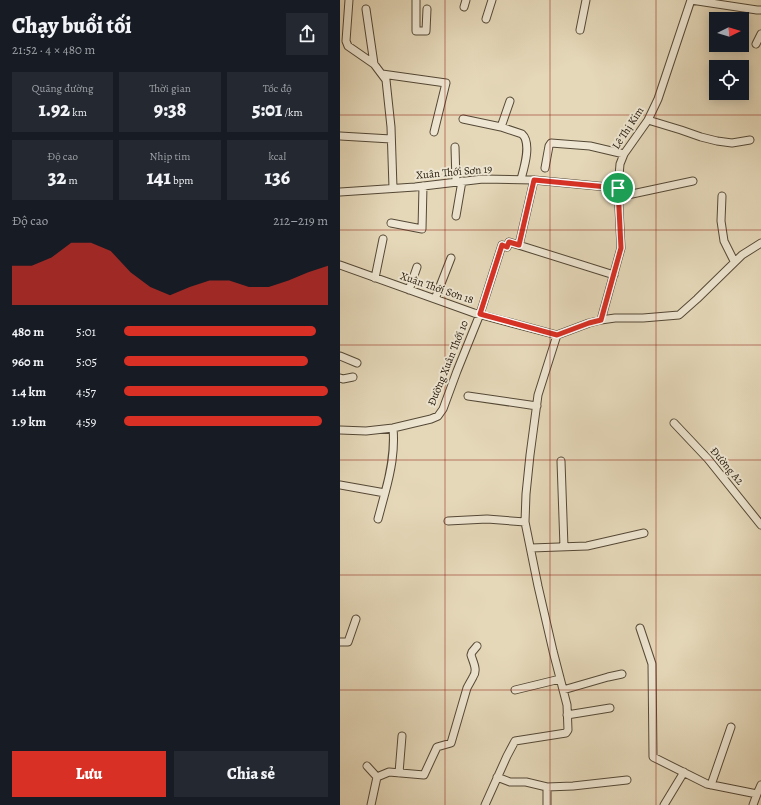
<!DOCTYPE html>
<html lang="vi">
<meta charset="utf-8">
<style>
:root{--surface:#171b24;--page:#242831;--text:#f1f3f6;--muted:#9ea1a6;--accent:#d93025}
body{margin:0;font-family:Alegreya,serif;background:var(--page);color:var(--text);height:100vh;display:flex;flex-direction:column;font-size:15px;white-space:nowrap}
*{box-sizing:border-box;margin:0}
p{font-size:13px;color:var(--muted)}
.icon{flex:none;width:22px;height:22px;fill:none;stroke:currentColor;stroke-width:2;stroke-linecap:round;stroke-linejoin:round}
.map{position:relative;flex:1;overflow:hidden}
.drawer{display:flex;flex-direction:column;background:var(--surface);width:340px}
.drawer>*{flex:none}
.needle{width:26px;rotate:85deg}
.tools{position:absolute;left:369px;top:12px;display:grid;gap:8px}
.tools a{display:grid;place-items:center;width:40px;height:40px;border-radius:0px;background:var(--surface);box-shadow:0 2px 10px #0003;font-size:20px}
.pin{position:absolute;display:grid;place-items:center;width:34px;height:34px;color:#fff;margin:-17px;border:2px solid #fff;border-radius:50%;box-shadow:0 1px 4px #0007}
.round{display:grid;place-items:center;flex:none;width:42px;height:42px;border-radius:0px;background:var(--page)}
.overview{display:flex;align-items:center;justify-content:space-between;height:68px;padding:0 12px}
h1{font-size:22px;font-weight:800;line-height:30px}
.metrics{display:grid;grid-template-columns:repeat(3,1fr);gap:6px;height:68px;padding:4px 12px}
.metrics div{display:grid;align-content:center;border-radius:0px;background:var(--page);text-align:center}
.metrics b{font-size:20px;font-weight:800}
.metrics small{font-size:11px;font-weight:400}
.metrics p{font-size:11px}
.chart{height:112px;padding:8px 12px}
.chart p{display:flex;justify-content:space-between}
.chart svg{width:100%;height:72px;margin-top:4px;fill:var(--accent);opacity:.7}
.button{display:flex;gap:8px;margin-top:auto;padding:8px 12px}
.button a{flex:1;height:46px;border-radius:0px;background:var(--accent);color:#fff;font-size:16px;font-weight:800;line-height:46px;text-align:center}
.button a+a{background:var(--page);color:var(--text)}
ul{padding:0 12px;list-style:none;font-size:13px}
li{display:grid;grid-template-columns:64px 48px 1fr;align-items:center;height:30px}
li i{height:10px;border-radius:5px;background:var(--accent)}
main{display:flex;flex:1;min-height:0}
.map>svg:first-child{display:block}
</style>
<main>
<section class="drawer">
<div class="overview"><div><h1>Chạy buổi tối</h1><p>21:52 · 4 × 480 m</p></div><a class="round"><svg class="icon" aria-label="share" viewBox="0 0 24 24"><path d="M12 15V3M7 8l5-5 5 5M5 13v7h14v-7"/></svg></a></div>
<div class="metrics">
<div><p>Quãng đường</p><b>1.92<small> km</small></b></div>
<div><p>Thời gian</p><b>9:38</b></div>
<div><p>Tốc độ</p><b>5:01<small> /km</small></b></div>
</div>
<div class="metrics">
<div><p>Độ cao</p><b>32<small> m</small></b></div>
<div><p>Nhịp tim</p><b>141<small> bpm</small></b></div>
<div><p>kcal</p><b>136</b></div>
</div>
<div class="chart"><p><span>Độ cao</span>212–219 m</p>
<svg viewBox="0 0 160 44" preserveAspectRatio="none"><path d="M0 44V20L10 20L20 15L30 6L40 6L50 11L60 24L70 33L80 38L90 33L100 29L110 29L120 33L130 33L140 29L150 24L160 20V44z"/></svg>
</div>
<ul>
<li><b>480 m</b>5:01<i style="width:94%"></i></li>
<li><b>960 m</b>5:05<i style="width:90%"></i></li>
<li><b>1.4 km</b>4:57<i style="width:100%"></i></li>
<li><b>1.9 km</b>4:59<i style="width:97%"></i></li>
</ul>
<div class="button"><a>Lưu</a><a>Chia sẻ</a></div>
</section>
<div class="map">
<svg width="421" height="805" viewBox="0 0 421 805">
<rect width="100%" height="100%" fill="#e5d8b9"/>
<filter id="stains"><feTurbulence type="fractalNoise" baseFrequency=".005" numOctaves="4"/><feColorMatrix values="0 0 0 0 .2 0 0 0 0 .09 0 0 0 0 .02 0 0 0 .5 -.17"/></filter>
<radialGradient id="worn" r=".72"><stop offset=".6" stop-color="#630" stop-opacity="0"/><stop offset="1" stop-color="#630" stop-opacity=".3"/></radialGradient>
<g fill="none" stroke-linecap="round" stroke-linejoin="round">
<g stroke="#544836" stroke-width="9">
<path id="minor" d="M9,0L6,41L8,46L34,64L46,80L51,127L53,188
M76,0V31H86L87,9
M351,0L417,10H421
M124,7L126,0
M26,9L34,64
M146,19L152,0
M240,30L246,0
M416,44L421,34
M42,74L106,83L94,132
M123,119L161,127L182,134C192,143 184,168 181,179
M308,120L341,130L361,137L377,141L392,143L410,140
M161,127L170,101
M0,136L51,139
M115,147L116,182
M205,168L209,146L211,143L250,146L284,154
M0,192L75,187L143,179L194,180L278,188
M382,196L381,221L384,241L394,261
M278,197L353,181
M116,216L122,181
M51,223L82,229L83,186
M179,245L194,180
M0,265L134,313L217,335L249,323L261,320L275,318H303L339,315L357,299L402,255L421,243
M35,278L43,239
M69,290L77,267
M95,299L111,258
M261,320L281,248L278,188L280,164L284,154L308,120L318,99L351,0
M0,356L17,363
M0,378L3,379L13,377
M128,396L197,406
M334,423L368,459L421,525
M0,430L26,431L53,428L91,419L98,416L103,409L117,371L140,314L162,245L167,247L169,242L274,275
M221,461L224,547
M0,485L45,493L38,519
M45,493C51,471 55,451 53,428
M108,521L147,519L185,522
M191,548L247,546L304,533
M300,628L312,664L313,757L367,784L417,794L413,805
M0,642H8L16,619
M175,690L220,679
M223,690L268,677L282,674
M227,715L270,708
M27,766L37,777
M59,773L62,736
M157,777L170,782H186L207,787V805
M371,785L391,727
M207,787L233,786L287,780
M417,794L421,785
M31,805L37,777L49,772L84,775L97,747L111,743L127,688C129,684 131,681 133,677C138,670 133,662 131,655L132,652L137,646
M145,805L167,756L175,741L226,733L228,730L227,705L213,651L198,586L185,522L186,494L190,455L198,395L217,335
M324,805L344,772"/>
</g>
<use href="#minor" stroke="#eee6d2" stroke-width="7"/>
</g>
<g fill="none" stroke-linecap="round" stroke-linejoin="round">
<g stroke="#fff" stroke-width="8">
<path id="route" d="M194,180L278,188L281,248L261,320L249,323L217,335L140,314L162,245L167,247L169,242L179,245Z"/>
</g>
<use href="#route" stroke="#d93025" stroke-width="5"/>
</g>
<path fill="none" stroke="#8f2418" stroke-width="1" stroke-opacity="0.55" d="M105,0V805M210,0V805M316,0V805M0,115H421M0,230H421M0,345H421M0,460H421M0,575H421M0,690H421"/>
<g text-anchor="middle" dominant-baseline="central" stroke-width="4" stroke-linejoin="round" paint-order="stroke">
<g font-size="11" fill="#24180a" stroke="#eee6d2">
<text transform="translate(288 128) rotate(-57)">Lê Thị Kim</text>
<text transform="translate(114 172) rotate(-5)">Xuân Thới Sơn 19</text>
<text transform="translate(97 288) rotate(19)">Xuân Thới Sơn 18</text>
<text transform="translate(108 363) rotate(-68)">Đường Xuân Thới 10</text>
<text transform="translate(387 466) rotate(50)">Đường A2</text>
</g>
</g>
<rect width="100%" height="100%" filter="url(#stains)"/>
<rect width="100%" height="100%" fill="url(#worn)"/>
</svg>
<div class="tools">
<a><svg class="needle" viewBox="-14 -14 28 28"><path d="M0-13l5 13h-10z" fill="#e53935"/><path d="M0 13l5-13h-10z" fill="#9ea1a6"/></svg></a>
<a><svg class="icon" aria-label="locate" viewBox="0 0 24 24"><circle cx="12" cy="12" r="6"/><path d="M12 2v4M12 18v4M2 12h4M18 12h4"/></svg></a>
</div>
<div class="pin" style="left:278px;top:188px;background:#1e9e55"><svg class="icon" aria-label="arrive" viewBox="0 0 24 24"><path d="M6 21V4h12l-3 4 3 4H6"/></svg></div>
</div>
</main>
